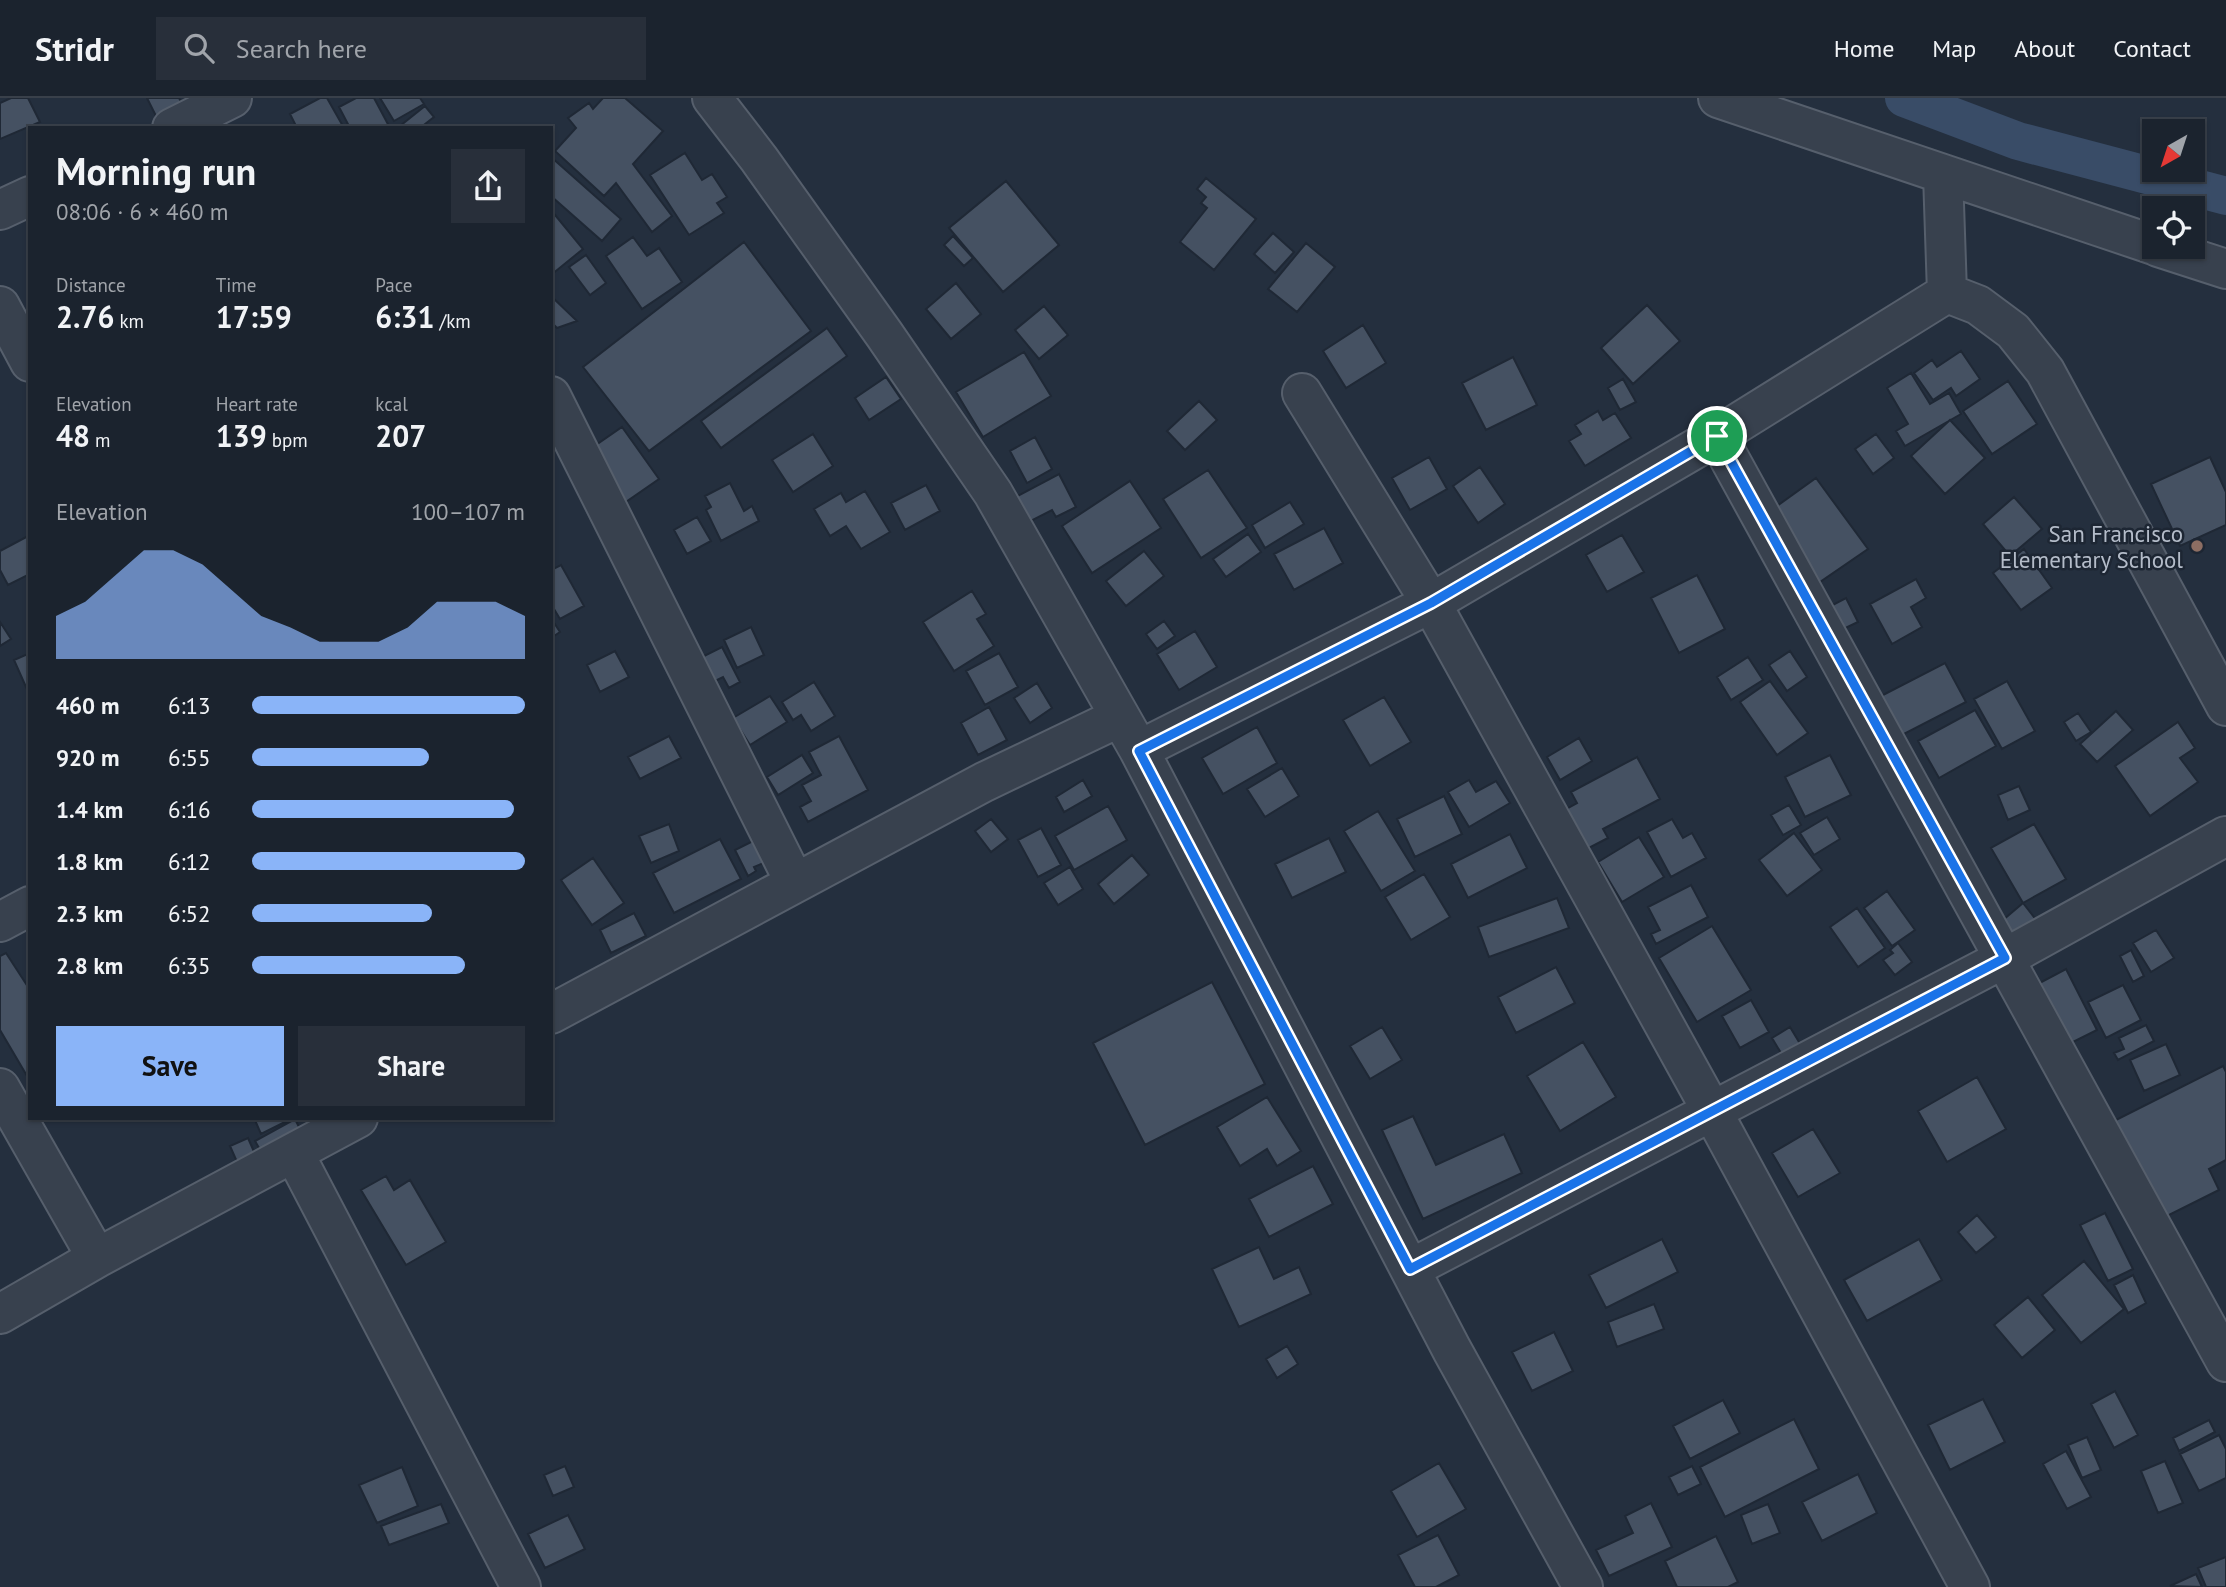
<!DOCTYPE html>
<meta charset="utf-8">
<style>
:root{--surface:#1b232e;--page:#282f3a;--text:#f1f3f6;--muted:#a0a4aa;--line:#39404a;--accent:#8ab4f8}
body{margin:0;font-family:"PT Sans",sans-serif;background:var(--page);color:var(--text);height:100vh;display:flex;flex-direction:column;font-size:26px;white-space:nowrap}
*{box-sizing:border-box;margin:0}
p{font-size:23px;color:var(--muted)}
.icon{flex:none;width:38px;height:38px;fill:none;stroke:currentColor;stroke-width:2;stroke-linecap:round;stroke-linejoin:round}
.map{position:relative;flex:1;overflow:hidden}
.sheet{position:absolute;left:28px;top:28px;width:525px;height:994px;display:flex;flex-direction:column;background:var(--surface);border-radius:0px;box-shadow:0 2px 5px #0004,0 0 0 2px var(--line)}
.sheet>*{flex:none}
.needle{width:46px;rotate:219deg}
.tools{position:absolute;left:2142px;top:21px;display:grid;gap:14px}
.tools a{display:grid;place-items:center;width:63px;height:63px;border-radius:0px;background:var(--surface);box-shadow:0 2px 5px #0004,0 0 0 2px var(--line);font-size:35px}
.pin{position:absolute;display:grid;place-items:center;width:60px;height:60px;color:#fff;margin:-30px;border:4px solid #fff;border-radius:50%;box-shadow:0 2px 7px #0007}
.round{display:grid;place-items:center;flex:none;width:74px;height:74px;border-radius:0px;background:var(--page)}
.headline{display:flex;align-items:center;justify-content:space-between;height:119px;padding:0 28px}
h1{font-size:38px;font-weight:700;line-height:52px}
.metrics{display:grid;grid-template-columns:repeat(3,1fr);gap:10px;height:119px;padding:7px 28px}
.metrics div{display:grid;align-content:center}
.metrics b{font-size:30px;font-weight:700}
.metrics small{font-size:19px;font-weight:400}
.metrics p{font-size:19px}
.chart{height:196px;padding:14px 28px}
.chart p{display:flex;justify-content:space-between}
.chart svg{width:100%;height:126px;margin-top:7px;fill:var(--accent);opacity:.7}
.action{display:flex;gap:14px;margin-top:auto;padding:14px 28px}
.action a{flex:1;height:80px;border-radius:0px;background:var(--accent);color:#111;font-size:28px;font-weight:700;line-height:80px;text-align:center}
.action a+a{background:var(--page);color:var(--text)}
ul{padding:0 28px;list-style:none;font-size:23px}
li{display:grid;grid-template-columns:112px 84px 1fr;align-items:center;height:52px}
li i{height:18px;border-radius:9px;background:var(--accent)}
header{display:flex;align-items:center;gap:42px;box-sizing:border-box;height:98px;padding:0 35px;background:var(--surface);border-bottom:2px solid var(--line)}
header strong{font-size:33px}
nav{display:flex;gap:38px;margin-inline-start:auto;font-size:24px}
.search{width:490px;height:63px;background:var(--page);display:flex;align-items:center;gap:18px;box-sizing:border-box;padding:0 24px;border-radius:0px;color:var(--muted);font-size:26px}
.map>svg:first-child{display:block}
</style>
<header>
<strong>Stridr</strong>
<div class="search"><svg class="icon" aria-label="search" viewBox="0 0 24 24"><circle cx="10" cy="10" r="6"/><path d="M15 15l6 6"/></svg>Search here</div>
<nav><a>Home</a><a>Map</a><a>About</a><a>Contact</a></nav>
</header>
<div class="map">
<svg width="2226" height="1489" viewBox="0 0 2226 1489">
<rect width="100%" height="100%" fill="#242f3e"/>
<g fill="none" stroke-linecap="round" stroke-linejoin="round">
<path stroke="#394c67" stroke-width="38" d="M1904,0L2018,43L2226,98"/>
</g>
<path fill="#455162" stroke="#1f2835" stroke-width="2" d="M11,0H28L40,24L0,41V5Z
M147,0H179L185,11L159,24Z
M320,0H327L344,30H297L290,16Z
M356,0H374L390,30H350L339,9Z
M380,0H420L424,6L394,23Z
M603,0H625L663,33L633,66L672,118L652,134L616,85L604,98L555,53L576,30L568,20L589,5L593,11Z
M425,8L434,19L420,30H401L400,28Z
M685,55L702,82L712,76L727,99L717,105L724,115L689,137L650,77Z
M551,59L621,121L602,143L551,98Z
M1206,80L1256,121L1214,172L1180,144L1207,110L1201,105L1206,99L1197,91Z
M1006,83L1059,147L1003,194L949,130Z
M551,112L583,151L551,177Z
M1273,135L1294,154L1275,175L1254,156Z
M953,138L973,160L964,168L944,147Z
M633,139L647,158L659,150L682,184L642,211L606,158Z
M744,144L811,233L649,353L583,269Z
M1306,145L1335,169L1297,214L1268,191Z
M586,157L606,185L590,197L569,169Z
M956,185L981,216L951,241L926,211Z
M551,198L577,223L557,230L551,224Z
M1647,207L1680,243L1633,286L1601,250Z
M1044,208L1068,237L1039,261L1015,232Z
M1363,227L1386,265L1346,290L1323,253Z
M827,230L847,258L721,350L701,323Z
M1961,253L1980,281L1956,298L1951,290L1933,302L1914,275L1932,262L1937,269Z
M1024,254L1051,298L983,339L956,294Z
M1513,259L1537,307L1486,332L1462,285Z
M1911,275L1930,306L1949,295L1961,316L1905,348L1896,333L1908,326L1887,290Z
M886,279L901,301L869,322L855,300Z
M1623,281L1636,304L1620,312L1608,290Z
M2008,283L2037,326L1992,356L1963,313Z
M1199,303L1217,322L1185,352L1167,333Z
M1598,313L1603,322L1615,315L1631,340L1585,368L1569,343L1581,336L1575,327Z
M1950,322L1985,360L1945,396L1911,358Z
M622,329L659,381L620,408L583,356Z
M813,336L833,368L793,394L772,362Z
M1876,336L1894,360L1873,376L1855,351Z
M1035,339L1052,371L1027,385L1010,353Z
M1429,359L1447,391L1410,412L1392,380Z
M2210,359L2226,394V427L2180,448L2151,386Z
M1480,369L1505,406L1478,425L1453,388Z
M1208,372L1247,430L1201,460L1163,401Z
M1059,376L1076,409L1056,419L1052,412L1021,428L1008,403Z
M1816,380L1868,451L1817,486L1777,424L1784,419L1777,408Z
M1130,383L1161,430L1092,475L1062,428Z
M730,385L744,413L752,408L759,423L721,443L706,412L711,409L705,398Z
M926,387L940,413L905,432L891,405Z
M865,393L890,434L861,451L846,428L830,438L814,411L841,395L846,404Z
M2014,399L2042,431L2010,458L1983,426Z
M1290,404L1304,426L1265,450L1252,427Z
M697,419L711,443L687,456L674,432Z
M1324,430L1343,465L1294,492L1274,456Z
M1248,436L1261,454L1226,479L1213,461Z
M30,437V476L8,487L0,472V453Z
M1622,437L1644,474L1607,494L1586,457Z
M2024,451L2052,490L2021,512L1993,475Z
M1144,453L1164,478L1126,508L1106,483Z
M561,467L584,508L560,521L551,506V472Z
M1697,477L1725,531L1679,555L1651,500Z
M1916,481L1926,500L1911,509L1922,529L1892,546L1870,506Z
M972,493L986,516L977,521L994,548L954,573L923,524Z
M1846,500L1858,524L1835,535L1823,512Z
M551,520L560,534L551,540Z
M1164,523L1175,538L1157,551L1146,536Z
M0,524L11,541L0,548Z
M751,529L764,557L737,570L724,542Z
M1195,533L1217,569L1179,592L1157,556Z
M722,549L740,584L729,590L723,579L709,586L696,562Z
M615,553L629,579L600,594L587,567Z
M1790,553L1807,579L1787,593L1769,567Z
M30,555V598L14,562Z
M999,555L1018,589L985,607L966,573Z
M1748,559L1763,582L1731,602L1717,579Z
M1945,565L1966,604L1902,637L1881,598Z
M1770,583L1808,635L1777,657L1740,604Z
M2007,583L2035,633L2002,651L1974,601Z
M814,584L835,618L811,633L801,617L793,622L782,604Z
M1037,585L1052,610L1030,625L1014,600Z
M770,598L787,624L750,647L733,620Z
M1384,599L1411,644L1370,668L1343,622Z
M989,609L1007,642L978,657L961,625Z
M1975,612L1996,648L1939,680L1918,643Z
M2116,613L2133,632L2097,664L2080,646Z
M2078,615L2091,634L2076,643L2064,624Z
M2178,624L2195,650L2180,660L2198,684L2150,718L2115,668Z
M1257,629L1277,665L1223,696L1202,660Z
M669,638L681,660L640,681L628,659Z
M839,638L868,692L808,724L800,709L811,703L802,687L821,677L809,654Z
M1579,640L1592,663L1560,682L1547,659Z
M802,657L813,675L778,697L767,679Z
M1830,657L1851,697L1805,719L1785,679Z
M1637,659L1660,701L1603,731L1608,740L1583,753L1561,714L1577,705L1571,694Z
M1282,670L1299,698L1265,719L1247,691Z
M1083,682L1092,698L1064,714L1056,699Z
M1469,682L1476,694L1496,683L1510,705L1469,729L1448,694Z
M2019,688L2030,712L2008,722L1998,697Z
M1444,698L1462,736L1415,759L1397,721Z
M1789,707L1801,727L1783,737L1771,717Z
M1108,708L1127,742L1074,772L1055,738Z
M1378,713L1415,773L1381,793L1344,733Z
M1827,719L1840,741L1814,757L1800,735Z
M991,721L1008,741L991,754L975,733Z
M1672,721L1683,740L1692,735L1706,760L1671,779L1647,734Z
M669,726L679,753L651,765L639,738Z
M2034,726L2066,781L2023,805L1991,750Z
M1041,730L1061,767L1038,779L1018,742Z
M1794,735L1822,772L1787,798L1759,762Z
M1510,736L1527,770L1468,800L1451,766Z
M1639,739L1664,779L1622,804L1598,764Z
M1329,740L1346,774L1292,800L1275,766Z
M720,741L741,781L674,815L653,775Z
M757,741L768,763L754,769L756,773L748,778L735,752Z
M1132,757L1149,777L1114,806L1098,786Z
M593,760L624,805L592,827L561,782Z
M1070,769L1083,791L1058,807L1044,785Z
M1424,776L1450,819L1411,842L1385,799Z
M1691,787L1708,819L1656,846L1651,836L1660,832L1648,809Z
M1887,793L1915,832L1892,848L1864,810Z
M1557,800L1569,830L1489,859L1478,829Z
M2023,805L2037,823L2010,845L1996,828Z
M1857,810L1885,850L1858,869L1830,829Z
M634,815L646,838L611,855L600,832Z
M1712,828L1751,892L1697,924L1659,860Z
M2156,832L2174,860L2151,874L2133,845Z
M1898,845L1912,864L1895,877L1883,862L1893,855L1890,852Z
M2131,852L2144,878L2133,884L2120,858Z
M6,855L30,892V983L0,932V858Z
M1556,869L1575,905L1516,935L1498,899Z
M2066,871L2097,932L2063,949L2032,889Z
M1212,884L1265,986L1145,1047L1093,945Z
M2123,887L2141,922L2106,940L2088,904Z
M1751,902L1769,934L1740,950L1722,918Z
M2146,927L2154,943L2118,962L2114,955L2124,951L2119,940Z
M1382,929L1402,962L1370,981L1350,948Z
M1790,929L1802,949L1784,960L1772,940Z
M1583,944L1616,999L1560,1033L1527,978Z
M2166,946L2180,977L2144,993L2130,962Z
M2223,968L2226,974V1062L2209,1071L2219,1092L2147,1128L2098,1031Z
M1977,979L2006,1031L1947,1064L1918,1013Z
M1267,999L1301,1053L1277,1068L1267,1051L1240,1068L1217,1029Z
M1413,1018L1436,1067L1504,1036L1522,1075L1423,1121L1382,1032Z
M254,1020H293L261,1036Z
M295,1021L305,1041L266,1062L255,1043Z
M1813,1031L1840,1075L1798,1099L1772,1055Z
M248,1040L259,1065L241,1073L230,1048Z
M1313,1068L1333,1106L1269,1139L1249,1101Z
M386,1078L394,1092L410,1082L446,1144L406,1167L361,1092Z
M2105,1115L2133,1171L2108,1183L2080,1127Z
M1977,1117L1996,1139L1976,1155L1958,1134Z
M1662,1141L1678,1174L1606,1210L1589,1177Z
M1919,1141L1942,1182L1867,1223L1844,1182Z
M1259,1149L1274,1181L1299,1169L1311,1196L1239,1229L1212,1171Z
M2084,1163L2124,1211L2081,1245L2042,1197Z
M2133,1177L2146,1205L2128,1215L2114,1187Z
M2028,1199L2055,1232L2022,1260L1994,1227Z
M1654,1206L1664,1231L1617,1249L1608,1224Z
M1554,1234L1573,1273L1532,1293L1512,1254Z
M1287,1248L1298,1266L1277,1280L1266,1261Z
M2115,1293L2138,1337L2114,1350L2091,1306Z
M1983,1301L2005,1344L1950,1372L1928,1327Z
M1723,1302L1740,1335L1690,1361L1673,1328Z
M1794,1321L1819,1371L1725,1419L1700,1369Z
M2209,1322L2215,1334L2179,1353L2173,1340Z
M2219,1337L2226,1351V1380L2199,1393L2180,1356Z
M2087,1339L2101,1372L2082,1380L2068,1347Z
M2066,1353L2091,1399L2067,1411L2043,1366Z
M2165,1363L2183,1405L2158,1415L2141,1373Z
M1439,1365L1466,1411L1417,1439L1391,1393Z
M565,1368L574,1389L553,1398L544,1377Z
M1692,1368L1701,1386L1678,1397L1669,1379Z
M402,1369L418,1408L377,1425L359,1387Z
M1858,1376L1877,1415L1822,1443L1802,1404Z
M1651,1405L1672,1449L1609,1478L1596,1452L1633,1435L1625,1418Z
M441,1406L449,1425L389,1447L381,1428Z
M1768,1406L1780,1435L1752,1446L1741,1417Z
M568,1417L585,1451L545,1470L528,1436Z
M1438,1437L1459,1477L1436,1489H1415L1398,1457Z
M1716,1438L1738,1484L1728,1489H1677L1665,1463Z
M2226,1459V1489H2206L2198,1470Z
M2196,1476L2202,1489L2170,1488Z"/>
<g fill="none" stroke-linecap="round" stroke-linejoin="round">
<g stroke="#565f6c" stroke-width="42">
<path id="minor" d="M712,0L759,61L884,236L993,395L1139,652L1452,1252L1583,1489
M1718,0L2154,147
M172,30L232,0
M1943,76L1947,195
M0,112L30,98
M2158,149L2226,171
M0,208L30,264
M1302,295L1431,505L1713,1015L1970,1489
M551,298L795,785
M2226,608L2045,273L2013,233L1978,207L1947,195L1717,338L2226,1264
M1139,652L1431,505L1717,338
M0,824L30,808
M551,916L984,684L1120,619
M0,990L97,1160
M294,1055L521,1489
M1410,1171L2005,860L2226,738
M0,1216L97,1160L358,1020"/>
</g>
<use href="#minor" stroke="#38414e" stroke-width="38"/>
</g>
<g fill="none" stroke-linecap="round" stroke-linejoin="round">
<g stroke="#fff" stroke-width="14">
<path id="route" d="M1717,338L2005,860L1410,1171L1139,653L1431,505Z"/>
</g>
<use href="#route" stroke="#1a73e8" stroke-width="9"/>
</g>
<circle fill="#8d6e63" stroke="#1d2633" stroke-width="2.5" cx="2197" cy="448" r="7"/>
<g text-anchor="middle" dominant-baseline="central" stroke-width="5" stroke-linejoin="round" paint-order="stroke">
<g font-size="23" fill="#b4bcc9" stroke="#1d2633" text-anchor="end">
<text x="2183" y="435">San Francisco<tspan x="2183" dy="26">Elementary School</tspan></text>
</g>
</g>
</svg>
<div class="tools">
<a><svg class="needle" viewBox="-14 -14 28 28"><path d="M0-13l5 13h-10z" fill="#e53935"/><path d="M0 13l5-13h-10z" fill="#a0a4aa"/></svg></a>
<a><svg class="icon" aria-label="locate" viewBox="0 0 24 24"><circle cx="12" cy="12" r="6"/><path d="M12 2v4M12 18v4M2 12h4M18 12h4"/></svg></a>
</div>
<div class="pin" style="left:1717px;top:338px;background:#1e9e55"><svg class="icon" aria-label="arrive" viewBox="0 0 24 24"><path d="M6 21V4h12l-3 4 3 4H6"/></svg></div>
<section class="sheet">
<div class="headline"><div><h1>Morning run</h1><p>08:06 · 6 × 460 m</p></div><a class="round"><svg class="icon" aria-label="share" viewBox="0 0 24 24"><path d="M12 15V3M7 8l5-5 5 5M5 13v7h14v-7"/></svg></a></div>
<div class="metrics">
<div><p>Distance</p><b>2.76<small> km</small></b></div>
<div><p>Time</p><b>17:59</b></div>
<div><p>Pace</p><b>6:31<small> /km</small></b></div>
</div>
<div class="metrics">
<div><p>Elevation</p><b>48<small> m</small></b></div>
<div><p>Heart rate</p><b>139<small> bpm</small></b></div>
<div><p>kcal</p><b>207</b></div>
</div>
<div class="chart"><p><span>Elevation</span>100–107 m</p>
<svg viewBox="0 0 160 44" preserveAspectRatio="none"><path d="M0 44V29L10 24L20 15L30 6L40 6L50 11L60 20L70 29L80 33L90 38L100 38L110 38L120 33L130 24L140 24L150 24L160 29V44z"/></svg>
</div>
<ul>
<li><b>460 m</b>6:13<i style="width:100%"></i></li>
<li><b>920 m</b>6:55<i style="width:65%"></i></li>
<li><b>1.4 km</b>6:16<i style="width:96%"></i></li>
<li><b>1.8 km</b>6:12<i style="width:100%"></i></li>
<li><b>2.3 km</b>6:52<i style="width:66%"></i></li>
<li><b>2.8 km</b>6:35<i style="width:78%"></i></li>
</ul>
<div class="action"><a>Save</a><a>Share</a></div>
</section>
</div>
